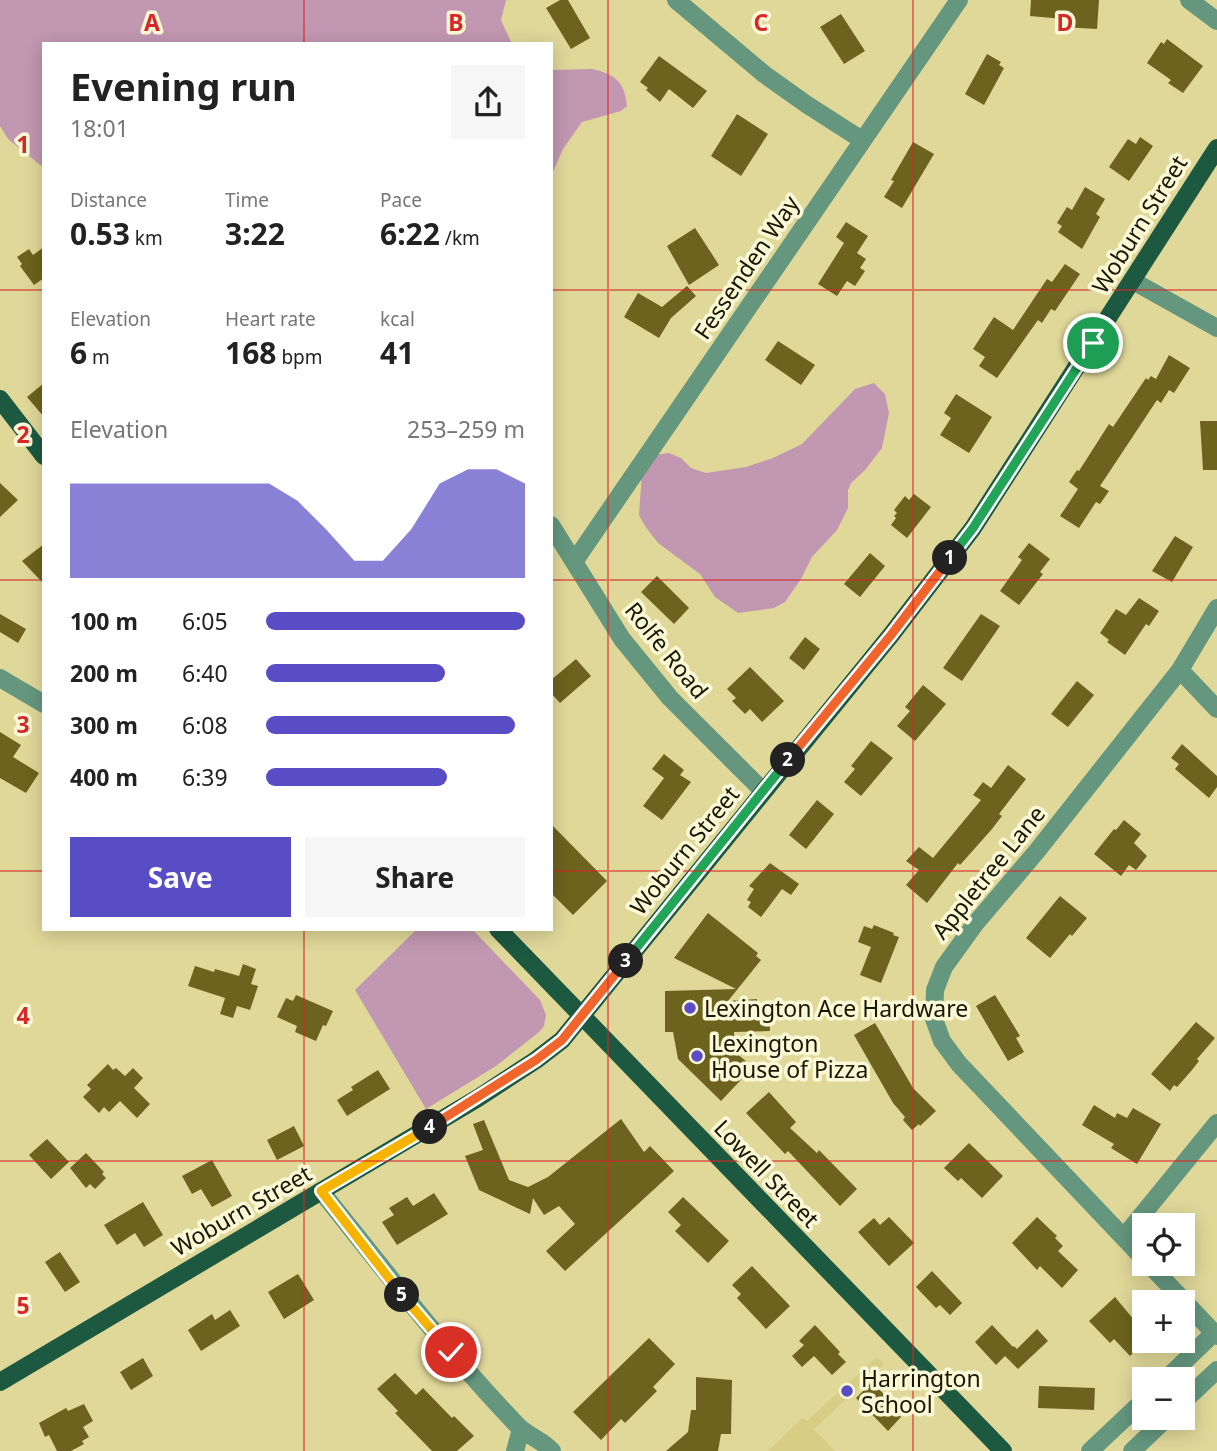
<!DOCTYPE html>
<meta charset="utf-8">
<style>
:root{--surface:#fff;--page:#f6f6f6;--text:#222;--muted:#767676;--accent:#584dc5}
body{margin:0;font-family:"Noto Sans",sans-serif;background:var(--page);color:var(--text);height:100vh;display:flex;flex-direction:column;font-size:26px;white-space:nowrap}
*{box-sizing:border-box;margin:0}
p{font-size:23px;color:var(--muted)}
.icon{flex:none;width:38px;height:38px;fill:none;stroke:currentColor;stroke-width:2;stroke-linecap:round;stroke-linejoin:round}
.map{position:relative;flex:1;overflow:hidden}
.panel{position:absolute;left:42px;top:42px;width:511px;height:889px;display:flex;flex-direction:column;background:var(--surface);border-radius:0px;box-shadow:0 4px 18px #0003}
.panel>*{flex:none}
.buttons{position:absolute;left:1132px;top:1213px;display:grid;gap:14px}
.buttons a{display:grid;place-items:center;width:63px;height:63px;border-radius:0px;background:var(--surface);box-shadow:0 4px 18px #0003;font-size:35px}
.pin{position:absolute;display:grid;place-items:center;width:60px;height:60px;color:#fff;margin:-30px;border:4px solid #fff;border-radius:50%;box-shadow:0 2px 7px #0007}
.km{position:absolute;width:35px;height:35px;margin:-18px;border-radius:50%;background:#222;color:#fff;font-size:19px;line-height:35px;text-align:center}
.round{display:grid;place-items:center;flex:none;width:74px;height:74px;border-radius:0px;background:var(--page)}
.headline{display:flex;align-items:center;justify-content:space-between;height:119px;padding:0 28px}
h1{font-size:38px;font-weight:700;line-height:52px}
.metrics{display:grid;grid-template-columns:repeat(3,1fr);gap:10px;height:119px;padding:7px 28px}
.metrics div{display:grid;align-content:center}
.metrics b{font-size:30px;font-weight:700}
.metrics small{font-size:19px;font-weight:400}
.metrics p{font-size:19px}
.chart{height:196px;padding:14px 28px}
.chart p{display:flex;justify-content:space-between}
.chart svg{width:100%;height:126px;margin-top:7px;fill:var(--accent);opacity:.7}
.primary-button{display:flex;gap:14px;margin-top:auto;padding:14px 28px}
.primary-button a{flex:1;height:80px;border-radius:0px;background:var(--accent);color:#fff;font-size:28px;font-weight:700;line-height:80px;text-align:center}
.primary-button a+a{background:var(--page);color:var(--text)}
ul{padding:0 28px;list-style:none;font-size:23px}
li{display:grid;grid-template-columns:112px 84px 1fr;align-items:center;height:52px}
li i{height:18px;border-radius:9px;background:var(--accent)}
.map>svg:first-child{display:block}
</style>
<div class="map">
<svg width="1217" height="1451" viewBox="0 0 1217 1451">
<rect width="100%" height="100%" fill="#e0d899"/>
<path fill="#d7ce86" d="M877,1357L884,1364L814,1429L835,1451H768L802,1418L807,1421Z"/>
<path fill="#c297b1" d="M0,0H506L501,20L512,44H44V168L8,139L0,126Z
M592,69C615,74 625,82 627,106L621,111L582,122L563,149L551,176V70Z
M874,383L885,394L889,413L882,448L865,470L851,483L848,490V508L837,530L812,557L801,579L785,602L774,608L738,613L715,597L700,574L658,543L645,526L639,515L642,472L654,455L669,453L681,458L691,468L706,473L746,467L773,458L802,444L855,389Z
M417,929H472L540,1000L546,1015L544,1026L539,1032L496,1066L426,1109L355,990Z"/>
<path fill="#6c631e" d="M560,0H568L590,38L571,49L546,8Z
M1031,0H1099L1097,29L1062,27L1063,19L1030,16Z
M841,14L865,51L844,64L820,27Z
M1167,39L1203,66L1183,93L1168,83L1171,80L1147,63L1161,42L1164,44Z
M987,54L1001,62L999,65L1004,68L984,105L965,94Z
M659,56L707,91L693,108L669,89L660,102L646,90L648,88L640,82Z
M737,114L768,134L741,176L711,156Z
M1140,137L1153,146L1129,181L1109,167L1128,139L1136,144Z
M913,142L934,154L902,208L884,197L894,181L891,180Z
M1085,187L1105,199L1096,214L1100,217L1082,249L1058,232L1062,226L1057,223L1067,207L1072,210Z
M846,222L868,236L857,253L866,259L860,268L865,271L855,286L847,281L837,296L818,284L844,243L836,237Z
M695,228L719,265L689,285L667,246Z
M44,247V278L34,285L20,266L22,264L17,257L29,249L33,255Z
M1065,264L1080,274L1055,311L1051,309L1042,323L1038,320L997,378L979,366L985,357L973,349L994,317L1013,330L1047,279L1052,282Z
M687,286L696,296L671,318L659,338L624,317L638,293L662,307Z
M778,341L815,365L801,385L765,360Z
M1169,355L1190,368L1174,393L1169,390L1161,403L1157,400L1100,486L1109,491L1100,504L1096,502L1079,528L1060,516L1078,489L1069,482L1077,470L1079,471L1109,424L1113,427L1146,378L1148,380L1151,376L1156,379Z
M44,383V417L27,397Z
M956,394L992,417L969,453L940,435L951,418L944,413Z
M1200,421H1217V470H1203Z
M0,483L18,500L0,517Z
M914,494L931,507L907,538L891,525L896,518L894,516L897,513L894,510L905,496L909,500Z
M1175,536L1193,547L1172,582L1152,571Z
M1029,543L1050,559L1040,572L1043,574L1019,605L1000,591L1022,560L1018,557Z
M44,544V584L22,561Z
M870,553L885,566L860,597L844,584Z
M657,576L689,608L674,624L641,592Z
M1139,598L1159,611L1149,626L1146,624L1125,655L1107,642L1109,640L1100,633L1116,609L1126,615Z
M0,614L26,629L18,643L0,632Z
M981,614L1000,626L962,681L943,668Z
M805,637L820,649L804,670L789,658Z
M576,659L591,676L560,703L551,693V680Z
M750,667L784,701L762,722L750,709L745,714L732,701L736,698L727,689Z
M1077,681L1094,695L1068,727L1051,714Z
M923,685L946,704L915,741L897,726L910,711L905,707Z
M0,732L21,745L13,757L39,773L26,793L0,778Z
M871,741L893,758L861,796L844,782L855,769L851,766Z
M1182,744L1217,776V787L1209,798L1175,769L1179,764L1171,758Z
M664,754L684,770L680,775L691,782L662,820L643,806L664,778L652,769Z
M1008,765L1026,779L999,814L1002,816L992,829L960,865L958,863L927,903L906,885L919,870L906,861L919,847L933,858L981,800L973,795L983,782L991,788Z
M817,800L834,814L806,849L789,835Z
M1124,820L1141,834L1134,843L1147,856L1136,870L1129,865L1121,876L1094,854L1114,829L1116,830Z
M551,824L607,881L573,915L551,893Z
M770,863L799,884L791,895L782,889L761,917L748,907L751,902L747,900L754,889L749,886Z
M1060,896L1087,918L1072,936L1070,934L1050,958L1026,938Z
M708,913L758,953L756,956L761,960L728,1001L757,999V1007H769L770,1031L734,1032L735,1052L753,1067L721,1101L678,1059L673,1032H665V991L736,989L674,958Z
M874,925L894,933L893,935L899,937L881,983L860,975L871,947L858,942L864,926L872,929Z
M243,964L256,969L251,984L258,986L250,1010L237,1006L233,1018L220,1014L225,998L188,986L195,966L214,972L215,969L239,976Z
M296,995L333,1011L326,1026L323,1025L316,1041L295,1032L297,1026L277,1017L286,998L293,1001Z
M995,995L1020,1036L1016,1038L1024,1052L1008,1061L976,1006Z
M1196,1022L1215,1038L1197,1059L1199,1061L1192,1070L1177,1087L1174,1085L1170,1091L1151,1074Z
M875,1023L913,1088L936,1111L920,1126L919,1124L912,1130L903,1120L905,1117L893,1103L854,1035Z
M108,1064L113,1070L116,1068L125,1076L133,1068L143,1078L134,1088L150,1104L137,1118L120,1101L109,1112L104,1107L99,1113L83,1097L91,1089L87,1085Z
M378,1070L390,1089L347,1116L337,1100L353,1090L351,1087Z
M769,1092L796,1122L790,1128L817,1153L819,1150L857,1189L840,1206L788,1151L785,1154L746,1113Z
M1094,1105L1115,1118L1117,1113L1127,1118L1133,1108L1161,1124L1137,1164L1111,1148L1114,1144L1082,1125Z
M621,1119L644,1152L650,1146L674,1171L565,1271L546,1251L575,1224L559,1206L544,1215L533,1198L530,1214L479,1190L465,1156L483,1150L473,1124L484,1120L509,1180L528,1187L548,1177Z
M294,1126L304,1146L277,1160L267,1140Z
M47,1139L69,1162L51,1179L29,1155Z
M969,1143L1003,1176L982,1198L961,1178L958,1181L944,1168Z
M86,1153L104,1172L102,1174L106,1178L95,1189L90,1184L86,1188L70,1168Z
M212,1160L232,1196L212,1207L201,1189L192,1194L182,1176Z
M434,1193L448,1214L397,1245L382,1222L394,1215L389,1208L407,1197L413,1206Z
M683,1197L729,1241L708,1263L675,1231L681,1225L668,1212Z
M143,1202L163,1235L144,1247L135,1233L117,1245L104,1225Z
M889,1217L914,1243L889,1266L858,1232L874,1218L880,1225Z
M1037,1217L1057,1236L1055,1238L1063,1246L1058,1251L1078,1270L1062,1288L1040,1266L1037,1270L1012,1243Z
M60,1252L80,1282L65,1292L45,1262Z
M752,1266L790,1306L766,1329L737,1298L741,1294L732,1285Z
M932,1271L962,1303L950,1315L940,1305L936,1308L916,1287Z
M298,1274L314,1300L284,1319L268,1292Z
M1115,1297L1144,1332V1342L1130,1356L1114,1339L1110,1343L1089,1321Z
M230,1310L240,1326L201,1351L188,1330L212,1314L215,1320Z
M815,1325L840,1352L838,1354L846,1362L832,1375L814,1356L802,1367L792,1356L804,1345L799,1341Z
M992,1325L1013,1347L1014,1346L1017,1349L1037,1329L1048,1341L1018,1369L1005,1356L996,1365L975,1342Z
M649,1338L675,1364L653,1387L657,1391L625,1423L621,1419L601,1440L573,1412Z
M143,1358L153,1376L131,1390L120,1372Z
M395,1373L416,1395L423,1388L452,1418L454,1416L474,1436L457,1451H432L395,1413L398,1411L377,1389Z
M696,1377L732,1380L731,1434H721L718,1451H666L688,1432L691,1410H696Z
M872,1382L896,1407L894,1409L901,1417L888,1431L856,1398Z
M1039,1386L1095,1388L1094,1410L1038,1408Z
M84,1404L93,1421L83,1427L89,1437L82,1441L84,1444L71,1451H57L49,1435L45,1437L39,1423L66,1408L68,1411Z"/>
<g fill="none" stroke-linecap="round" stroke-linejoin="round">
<path stroke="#64977e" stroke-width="18" d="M676,0L764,74L806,104L862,140
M1189,0L1217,21
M1133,281L1217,328
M551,525L622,639L670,698L763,791
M574,562L959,0
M1180,670L1217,709
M0,678L44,704
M321,1191C385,1271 447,1352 518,1426C528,1436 542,1440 552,1451
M1124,1237L1217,1123
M1144,1259L959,1064L942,1041L934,1019L935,990L944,967L975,924L1037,851L1180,670L1217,608
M1149,1264L1217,1336
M1166,1379L1214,1333
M1183,1402L1217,1370
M515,1451L521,1429
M1090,1451L1144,1400
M1132,1451L1167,1418"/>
<path stroke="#1d5940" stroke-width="18" d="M0,399L44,456
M498,929L1003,1451
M0,1382L478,1098L536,1060L562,1040L891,635L973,528L1217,148"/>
</g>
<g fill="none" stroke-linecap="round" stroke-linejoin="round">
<g stroke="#fff" stroke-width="14">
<path id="split-1" d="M950,558L973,528L1093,343"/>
</g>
<g stroke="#fff" stroke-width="14">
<path id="split-2" d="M788,760L891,635L950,558"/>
</g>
<g stroke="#fff" stroke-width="14">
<path id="split-3" d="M626,961L788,760"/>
</g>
<g stroke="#fff" stroke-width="14">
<path id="split-4" d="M430,1127L536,1060L562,1040L626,961"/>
</g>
<g stroke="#fff" stroke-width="14">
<path id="split-5" d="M402,1295L321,1191L430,1127"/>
</g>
<g stroke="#fff" stroke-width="14">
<path id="split-6" d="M402,1295L451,1352"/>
</g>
<use href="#split-1" stroke="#22a559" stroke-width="9"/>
<use href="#split-2" stroke="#f0652b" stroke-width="9"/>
<use href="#split-3" stroke="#22a559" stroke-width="9"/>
<use href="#split-4" stroke="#f0652b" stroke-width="9"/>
<use href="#split-5" stroke="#f5b400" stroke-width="9"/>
<use href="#split-6" stroke="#f5b400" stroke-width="9"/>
</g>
<path fill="none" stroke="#d62828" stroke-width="2" stroke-opacity="0.55" d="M304,0V44M608,0V1451M913,0V1451M0,290H44M551,290H1217M0,580H44M551,580H1217M0,871H44M551,871H1217M304,929V1451M0,1161H1217"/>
<g fill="#584dc5" stroke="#fbf8d8" stroke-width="2.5">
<circle cx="690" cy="1008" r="7"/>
<circle cx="697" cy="1056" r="7"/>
<circle cx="847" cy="1391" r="7"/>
</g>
<g text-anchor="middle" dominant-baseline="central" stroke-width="7" stroke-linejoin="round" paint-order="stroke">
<g font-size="23" fill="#1a1701" stroke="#fbf8d8">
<text transform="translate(1139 224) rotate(-58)">Woburn Street</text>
<text transform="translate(746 267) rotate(-56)">Fessenden Way</text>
<text transform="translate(667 650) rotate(51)">Rolfe Road</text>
<text transform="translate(684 850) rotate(-51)">Woburn Street</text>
<text transform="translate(988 872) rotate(-51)">Appletree Lane</text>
<text transform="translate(767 1173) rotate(46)">Lowell Street</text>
<text transform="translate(241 1210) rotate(-30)">Woburn Street</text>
</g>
<g font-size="23" fill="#1a1701" stroke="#fbf8d8" text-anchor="start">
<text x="704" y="1008">Lexington Ace Hardware</text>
<text x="711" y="1043">Lexington<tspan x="711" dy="26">House of Pizza</tspan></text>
<text x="861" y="1378">Harrington<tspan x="861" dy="26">School</tspan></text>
</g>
</g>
<g font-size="23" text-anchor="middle" font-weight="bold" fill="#d62828" stroke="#fbf8d8" stroke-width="7" stroke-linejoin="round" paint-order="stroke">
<text x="152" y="31">A</text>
<text x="456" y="31">B</text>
<text x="761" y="31">C</text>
<text x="1065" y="31">D</text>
<text x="23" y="153">1</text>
<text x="23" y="443">2</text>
<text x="23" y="733">3</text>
<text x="23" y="1024">4</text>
<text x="23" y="1314">5</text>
</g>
</svg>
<div class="buttons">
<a><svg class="icon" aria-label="locate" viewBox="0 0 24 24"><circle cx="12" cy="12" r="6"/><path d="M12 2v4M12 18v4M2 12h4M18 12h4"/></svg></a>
<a>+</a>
<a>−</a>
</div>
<div class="pin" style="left:1093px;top:343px;background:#1e9e55"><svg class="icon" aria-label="arrive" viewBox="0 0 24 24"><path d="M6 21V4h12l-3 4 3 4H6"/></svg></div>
<div class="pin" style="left:451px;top:1352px;background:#d93025"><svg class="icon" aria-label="check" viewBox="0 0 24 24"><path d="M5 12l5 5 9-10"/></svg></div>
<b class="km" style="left:950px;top:558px">1</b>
<b class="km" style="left:788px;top:760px">2</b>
<b class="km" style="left:626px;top:961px">3</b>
<b class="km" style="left:430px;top:1127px">4</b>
<b class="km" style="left:402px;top:1295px">5</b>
<section class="panel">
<div class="headline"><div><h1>Evening run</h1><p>18:01</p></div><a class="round"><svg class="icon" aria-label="share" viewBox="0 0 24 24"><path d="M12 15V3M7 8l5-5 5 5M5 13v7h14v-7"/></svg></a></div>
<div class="metrics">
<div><p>Distance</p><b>0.53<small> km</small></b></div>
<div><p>Time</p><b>3:22</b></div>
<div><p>Pace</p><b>6:22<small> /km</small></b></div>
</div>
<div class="metrics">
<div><p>Elevation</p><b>6<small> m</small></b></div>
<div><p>Heart rate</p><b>168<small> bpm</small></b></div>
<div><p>kcal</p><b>41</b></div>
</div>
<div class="chart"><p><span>Elevation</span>253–259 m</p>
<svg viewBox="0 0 160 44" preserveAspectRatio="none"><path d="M0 44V11L10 11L20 11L30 11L40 11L50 11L60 11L70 11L80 17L90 27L100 38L110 38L120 27L130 11L140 6L150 6L160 11V44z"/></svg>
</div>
<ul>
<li><b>100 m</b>6:05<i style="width:100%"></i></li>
<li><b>200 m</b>6:40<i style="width:69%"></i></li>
<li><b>300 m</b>6:08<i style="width:96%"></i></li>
<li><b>400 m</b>6:39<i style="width:70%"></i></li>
</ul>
<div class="primary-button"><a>Save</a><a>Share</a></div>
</section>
</div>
